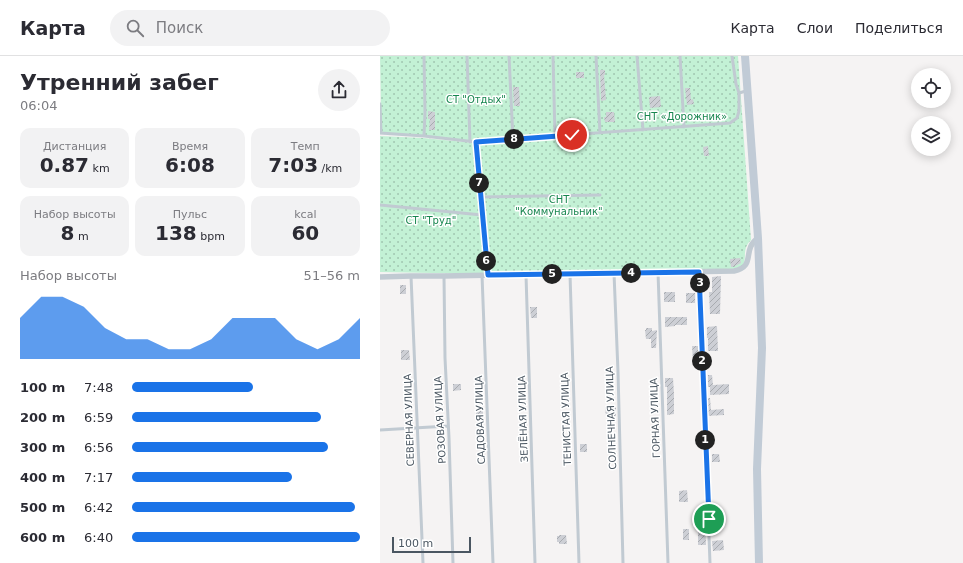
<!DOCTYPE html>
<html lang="ru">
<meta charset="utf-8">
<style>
:root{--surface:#fff;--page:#f2f2f3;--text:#2b2b33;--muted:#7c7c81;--line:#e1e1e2;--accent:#1a73e8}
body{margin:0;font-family:"DejaVu Sans",sans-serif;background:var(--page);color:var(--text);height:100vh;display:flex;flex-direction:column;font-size:15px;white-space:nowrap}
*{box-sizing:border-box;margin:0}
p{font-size:13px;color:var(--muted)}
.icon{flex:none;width:22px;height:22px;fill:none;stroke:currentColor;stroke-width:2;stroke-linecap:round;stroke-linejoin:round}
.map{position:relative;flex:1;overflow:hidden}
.panel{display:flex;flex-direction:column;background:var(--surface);width:380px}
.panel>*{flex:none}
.fabs{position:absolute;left:531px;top:12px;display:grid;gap:8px}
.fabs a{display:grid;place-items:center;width:40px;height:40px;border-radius:50%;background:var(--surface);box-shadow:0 2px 10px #0003;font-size:20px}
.scale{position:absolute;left:12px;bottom:10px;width:79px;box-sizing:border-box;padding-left:4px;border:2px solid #4a5661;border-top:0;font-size:11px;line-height:14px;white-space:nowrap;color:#4a5661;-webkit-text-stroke:3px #fff;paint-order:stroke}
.pin{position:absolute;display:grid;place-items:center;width:34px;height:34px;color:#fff;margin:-17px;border:2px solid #fff;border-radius:50%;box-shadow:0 1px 4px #0007}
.km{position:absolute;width:20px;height:20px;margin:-10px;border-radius:50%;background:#222;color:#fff;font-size:11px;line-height:20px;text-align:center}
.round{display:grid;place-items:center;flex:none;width:42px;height:42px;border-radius:21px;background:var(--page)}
.summary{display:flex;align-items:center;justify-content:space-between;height:68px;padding:0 20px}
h1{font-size:22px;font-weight:700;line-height:30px}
.stats{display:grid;grid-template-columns:repeat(3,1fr);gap:6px;height:68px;padding:4px 20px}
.stats div{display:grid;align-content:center;border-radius:10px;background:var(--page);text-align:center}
.stats b{font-size:20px;font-weight:700}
.stats small{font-size:11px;font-weight:400}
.stats p{font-size:11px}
.chart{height:112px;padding:8px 20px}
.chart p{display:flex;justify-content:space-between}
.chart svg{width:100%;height:72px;margin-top:4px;fill:var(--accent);opacity:.7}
ul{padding:0 20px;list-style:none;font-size:13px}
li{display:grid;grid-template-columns:64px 48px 1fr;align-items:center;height:30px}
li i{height:10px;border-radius:5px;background:var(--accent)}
header{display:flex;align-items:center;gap:24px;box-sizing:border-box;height:56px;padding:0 20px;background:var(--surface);border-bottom:1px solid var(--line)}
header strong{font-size:19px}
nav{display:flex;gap:22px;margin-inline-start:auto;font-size:14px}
.search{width:280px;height:36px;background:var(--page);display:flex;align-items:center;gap:10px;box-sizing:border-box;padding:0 14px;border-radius:22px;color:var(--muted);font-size:15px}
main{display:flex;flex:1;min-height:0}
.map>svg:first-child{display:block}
</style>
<header>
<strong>Карта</strong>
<div class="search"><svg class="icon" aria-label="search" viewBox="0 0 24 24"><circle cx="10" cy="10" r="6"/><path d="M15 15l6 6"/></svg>Поиск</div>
<nav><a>Карта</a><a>Слои</a><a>Поделиться</a></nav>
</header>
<main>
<section class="panel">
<div class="summary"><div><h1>Утренний забег</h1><p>06:04</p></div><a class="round"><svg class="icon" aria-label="share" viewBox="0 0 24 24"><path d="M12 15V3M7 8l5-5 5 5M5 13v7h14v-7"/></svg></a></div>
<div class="stats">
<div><p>Дистанция</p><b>0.87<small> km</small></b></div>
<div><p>Время</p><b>6:08</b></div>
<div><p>Темп</p><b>7:03<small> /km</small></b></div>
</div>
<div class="stats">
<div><p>Набор высоты</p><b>8<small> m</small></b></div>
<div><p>Пульс</p><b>138<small> bpm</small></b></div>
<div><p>kcal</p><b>60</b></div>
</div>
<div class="chart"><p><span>Набор высоты</span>51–56 m</p>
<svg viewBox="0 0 160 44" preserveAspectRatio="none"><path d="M0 44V19L10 6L20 6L30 12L40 25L50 32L60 32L70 38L80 38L90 32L100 19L110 19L120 19L130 32L140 38L150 32L160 19V44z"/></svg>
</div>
<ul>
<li><b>100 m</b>7:48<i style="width:53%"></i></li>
<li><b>200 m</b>6:59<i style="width:83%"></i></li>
<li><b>300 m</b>6:56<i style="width:86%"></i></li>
<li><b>400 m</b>7:17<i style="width:70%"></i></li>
<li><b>500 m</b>6:42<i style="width:98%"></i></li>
<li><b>600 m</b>6:40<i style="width:100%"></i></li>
</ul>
</section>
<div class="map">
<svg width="583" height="507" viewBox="0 0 583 507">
<defs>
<pattern id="grass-dots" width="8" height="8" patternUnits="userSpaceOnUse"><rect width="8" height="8" fill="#c3f1d5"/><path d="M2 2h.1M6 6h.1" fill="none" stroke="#a0c6b0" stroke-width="1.8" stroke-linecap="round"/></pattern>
<pattern id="building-hatch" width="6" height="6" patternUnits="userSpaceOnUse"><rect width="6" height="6" fill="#cdcfd5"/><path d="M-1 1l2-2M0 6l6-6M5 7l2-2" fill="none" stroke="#a8abb0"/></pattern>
</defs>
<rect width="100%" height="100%" fill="#f5f3f3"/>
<path fill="url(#grass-dots)" d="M0,0H358L371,184C361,194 368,201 362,211L353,213L107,219L96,86L44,80L0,77V45L1,53Z
M0,80L43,82L95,87L105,218L0,216Z"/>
<path fill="url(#building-hatch)" d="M220,14H225V19H224L226,44L221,45Z
M196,16H204V22H196Z
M133,31H139L140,50H134Z
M305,32H310L311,44L313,43L314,48L307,49Z
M280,40L281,51L270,52L269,41Z
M48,55L55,56V74H49L50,63H48Z
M226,56H234L235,66H225L224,61H226Z
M328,90L329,100H324L323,91Z
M360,202L361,207L353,211H351L350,203Z
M341,220L340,258H330L329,236H332V221Z
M20,229H26V238H20Z
M284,236H295V246H284Z
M306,237H315V247H306Z
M150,251H157V262H151Z
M285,261H307V269H295V270L285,271Z
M337,270L338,295H328V282H327V271Z
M266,272H272V275L277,274L276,292H271V283H266L265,274H266Z
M312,290H318L319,306H313Z
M21,294H29L30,304H21Z
M328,319H332L333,329L349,328V338L330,339V331H328Z
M285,322H293L294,338V358L287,359V331H285Z
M73,328H81V334L73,335Z
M327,342H330L331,354L344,353V359L327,360Z
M225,351H236V360H226Z
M96,354H103V361L96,362Z
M200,388H207V396H200Z
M332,398H339L340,406H332Z
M307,434L308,446H299V435Z
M325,462L326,489H318V472H314V463Z
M303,473H309V484H303Z
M179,479H186L187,488H179V486H177V480H179Z
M343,484L344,494L333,495L332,485Z"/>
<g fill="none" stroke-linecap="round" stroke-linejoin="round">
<path stroke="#c1cad2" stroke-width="3" d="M44,0L45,56L44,80
M87,0L90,86
M129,0L133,84
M173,0L175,80
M216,0L220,77
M257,0L263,74
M300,0L304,71
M352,0L356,28L359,37
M0,48L1,77
M0,77L44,80L96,86L350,67L357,62L359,55V37L366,35
M96,86L107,219
M101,141L220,139
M0,149L102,159
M278,216L288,507
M319,216L330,507
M234,217L238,316L243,507
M190,218L199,507
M102,219L113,507
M146,219L155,507
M31,220L43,507
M64,220L65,302L69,382L73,507
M0,374L68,370"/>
<path stroke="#c1cad2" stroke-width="5.5" d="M0,221L31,220H64L354,215C377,210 361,194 378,182"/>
<path stroke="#c1cbd6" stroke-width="8" d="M365,0L378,182L380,235L382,292L377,413L379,507"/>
</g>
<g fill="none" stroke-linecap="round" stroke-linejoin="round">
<g stroke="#fff" stroke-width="8">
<path id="route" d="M192,79L96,86L108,219L319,216L329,463"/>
</g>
<use href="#route" stroke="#1a73e8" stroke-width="5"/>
</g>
<g text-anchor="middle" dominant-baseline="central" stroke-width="3" stroke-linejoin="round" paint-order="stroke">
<g font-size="10" fill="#17864f" stroke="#fff">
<text x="96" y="43">СТ "Отдых"</text>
<text x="302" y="60">СНТ «Дорожник»</text>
<text x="179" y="143">СНТ<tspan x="179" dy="12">"Коммунальник"</tspan></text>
<text x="51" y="164">СТ "Труд"</text>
</g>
<g font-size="10" fill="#4a5661" stroke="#fff">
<text transform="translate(231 362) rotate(-92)">СОЛНЕЧНАЯ УЛИЦА</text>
<text transform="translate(275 362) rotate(-92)">ГОРНАЯ УЛИЦА</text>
<text transform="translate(143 363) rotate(-92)">ЗЕЛЁНАЯ УЛИЦА</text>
<text transform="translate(186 363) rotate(-92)">ТЕНИСТАЯ УЛИЦА</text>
<text transform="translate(29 364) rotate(-92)">СЕВЕРНАЯ УЛИЦА</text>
<text transform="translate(60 364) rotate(-93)">РОЗОВАЯ УЛИЦА</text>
<text transform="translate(100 364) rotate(-92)">САДОВАЯ УЛИЦА</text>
</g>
</g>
</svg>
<div class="fabs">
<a><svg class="icon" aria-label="locate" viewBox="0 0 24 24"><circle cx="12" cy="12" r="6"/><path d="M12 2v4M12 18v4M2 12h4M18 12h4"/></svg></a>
<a><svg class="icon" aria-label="layers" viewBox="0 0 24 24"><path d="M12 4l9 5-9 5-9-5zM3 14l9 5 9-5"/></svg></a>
</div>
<div class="scale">100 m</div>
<div class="pin" style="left:329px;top:463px;background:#1e9e55"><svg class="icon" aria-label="arrive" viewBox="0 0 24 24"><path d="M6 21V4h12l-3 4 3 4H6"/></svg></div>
<div class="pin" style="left:192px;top:79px;background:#d93025"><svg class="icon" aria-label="check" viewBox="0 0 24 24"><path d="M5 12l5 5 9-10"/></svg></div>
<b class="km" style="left:325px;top:384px">1</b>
<b class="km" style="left:322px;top:305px">2</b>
<b class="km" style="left:320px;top:227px">3</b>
<b class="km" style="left:251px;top:217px">4</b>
<b class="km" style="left:172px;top:218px">5</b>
<b class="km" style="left:106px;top:205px">6</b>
<b class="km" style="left:99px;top:127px">7</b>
<b class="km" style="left:134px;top:83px">8</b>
</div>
</main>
